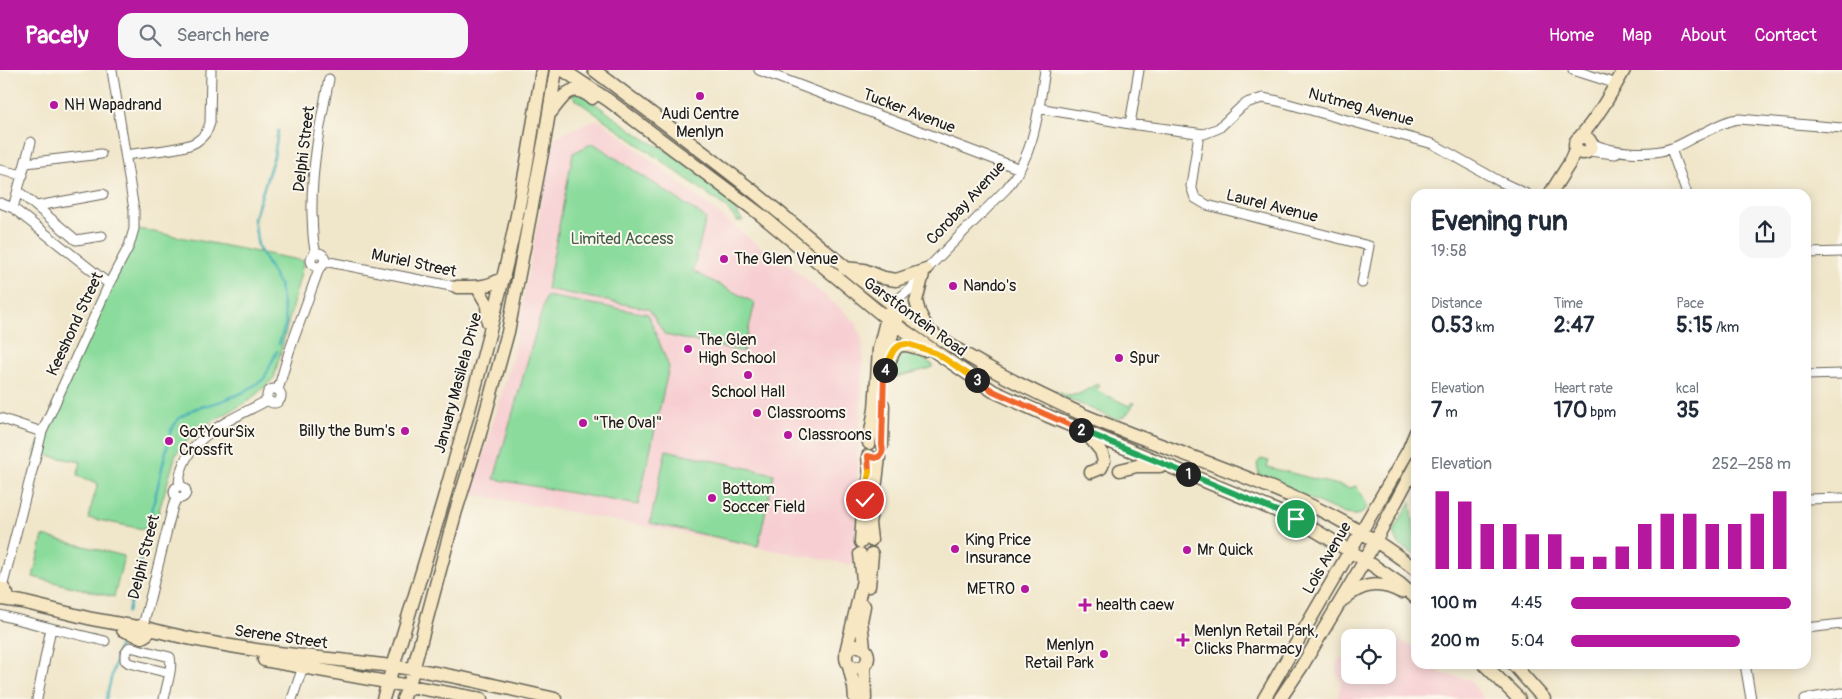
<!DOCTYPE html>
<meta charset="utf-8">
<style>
:root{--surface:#fff;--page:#f6f6f7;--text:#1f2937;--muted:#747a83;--accent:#b5179e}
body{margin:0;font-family:Pangolin,sans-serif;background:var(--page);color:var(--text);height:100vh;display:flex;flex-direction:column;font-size:19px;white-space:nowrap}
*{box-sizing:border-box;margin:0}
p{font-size:16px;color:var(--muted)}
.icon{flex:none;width:28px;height:28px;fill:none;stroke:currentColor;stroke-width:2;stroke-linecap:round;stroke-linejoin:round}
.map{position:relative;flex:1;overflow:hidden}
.sheet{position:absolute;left:1411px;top:119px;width:400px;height:480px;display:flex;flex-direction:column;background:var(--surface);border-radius:15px;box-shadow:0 2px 12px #0003}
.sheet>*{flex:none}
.buttons{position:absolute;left:1341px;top:559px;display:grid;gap:10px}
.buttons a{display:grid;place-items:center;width:55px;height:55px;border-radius:10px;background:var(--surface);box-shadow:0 2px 12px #0003;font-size:25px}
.pin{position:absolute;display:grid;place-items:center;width:42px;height:42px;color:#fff;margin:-21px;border:2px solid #fff;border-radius:50%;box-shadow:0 1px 5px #0007}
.km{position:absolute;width:25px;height:25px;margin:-12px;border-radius:50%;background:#222;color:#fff;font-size:14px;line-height:25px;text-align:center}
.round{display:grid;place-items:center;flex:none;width:52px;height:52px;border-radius:15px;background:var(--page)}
.head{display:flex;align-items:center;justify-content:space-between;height:85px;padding:0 20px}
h1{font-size:28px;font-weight:700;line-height:38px}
.metrics{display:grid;grid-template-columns:repeat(3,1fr);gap:8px;height:85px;padding:5px 20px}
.metrics div{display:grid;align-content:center}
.metrics b{font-size:21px;font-weight:700}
.metrics small{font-size:14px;font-weight:400}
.metrics p{font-size:14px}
.chart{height:140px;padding:10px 20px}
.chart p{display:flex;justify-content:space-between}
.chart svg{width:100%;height:90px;margin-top:5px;stroke:var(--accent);stroke-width:6}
ul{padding:0 20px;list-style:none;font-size:16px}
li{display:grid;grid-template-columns:80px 60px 1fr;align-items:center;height:38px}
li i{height:12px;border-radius:6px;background:var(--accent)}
header{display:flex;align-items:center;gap:30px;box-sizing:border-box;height:70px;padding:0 25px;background:var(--accent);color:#fff}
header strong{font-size:24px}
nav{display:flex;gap:28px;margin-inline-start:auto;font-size:18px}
.search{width:350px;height:45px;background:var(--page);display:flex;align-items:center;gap:12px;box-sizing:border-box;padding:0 18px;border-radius:15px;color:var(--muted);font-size:19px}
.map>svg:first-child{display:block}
</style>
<header>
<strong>Pacely</strong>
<div class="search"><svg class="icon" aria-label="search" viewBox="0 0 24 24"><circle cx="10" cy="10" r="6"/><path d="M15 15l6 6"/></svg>Search here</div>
<nav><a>Home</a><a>Map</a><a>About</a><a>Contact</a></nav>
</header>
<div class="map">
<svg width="1842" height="629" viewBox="0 0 1842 629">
<rect width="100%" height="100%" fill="#fbf7ec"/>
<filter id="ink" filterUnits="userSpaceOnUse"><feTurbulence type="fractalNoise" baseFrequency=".02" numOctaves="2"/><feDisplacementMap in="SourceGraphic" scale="10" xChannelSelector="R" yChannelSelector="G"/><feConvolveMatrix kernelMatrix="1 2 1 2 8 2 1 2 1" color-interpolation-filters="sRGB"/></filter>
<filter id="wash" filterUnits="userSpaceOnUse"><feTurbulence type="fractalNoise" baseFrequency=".0096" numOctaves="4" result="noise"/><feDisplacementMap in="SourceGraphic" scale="20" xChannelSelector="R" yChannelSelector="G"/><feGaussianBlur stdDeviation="1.12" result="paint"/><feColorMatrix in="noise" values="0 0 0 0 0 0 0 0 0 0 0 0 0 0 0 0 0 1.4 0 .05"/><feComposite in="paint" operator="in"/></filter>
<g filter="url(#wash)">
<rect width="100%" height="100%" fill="#f0e6ca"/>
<path fill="#f7cfd2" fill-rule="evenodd" d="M599,49L779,192H786L856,252L862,270L863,289L853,495L472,424L512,289L554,68L572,59Z
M1350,558L1379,563L1416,577V594H1441L1440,603L1470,610L1484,629H1338L1341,610L1337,604L1336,598L1338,589L1346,587ZM1350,568H1388V605H1350Z"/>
<path fill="#8bdc9c" stroke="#547c5c" d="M580,23L646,70L665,79L720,120L743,151H737L726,137L575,29L572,24Z
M593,73L706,148L693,201L755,233L743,282L665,265L649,239L547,219L573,83Z
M133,158L304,191L274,308L250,330L197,360L176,384L153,461L88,448L98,413L77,406L81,392L34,383Z
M546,226L648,244L669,297L638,435L494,409Z
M910,280L933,295L931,298L892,308L896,287L901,281Z
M1031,313L1069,326L1079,324L1097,314L1099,316L1096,320L1129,336L1132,332L1134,333C1129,342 1126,348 1115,349Z
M666,380L774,404L758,476L650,453Z
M1261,389L1269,391L1267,397L1350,418L1356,416L1368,436L1361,444L1355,445L1345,444L1263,408L1259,404L1257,394Z
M1411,432L1414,460L1416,463V485C1381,467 1394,460 1411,432Z
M43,466L124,486L114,527L33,507Z"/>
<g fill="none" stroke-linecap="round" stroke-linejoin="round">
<path stroke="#3cadb6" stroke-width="2.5" d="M278,61L274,86L254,149L258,177L280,216L286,253L279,274
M128,542L171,360L179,348L194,339L222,331L244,322L264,309L277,281
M106,629L120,573"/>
</g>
</g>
<g filter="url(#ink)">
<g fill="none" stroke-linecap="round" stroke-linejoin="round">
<g stroke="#666359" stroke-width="11">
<path id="street" d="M759,0L1020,99
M1573,0L1617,14
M1038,38L1130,54L1204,64L1219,58L1242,36L1249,32L1263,28L1278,31L1433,74L1499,111L1527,124
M1130,54L1139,0
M1199,64L1191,116L1195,128L1207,135L1369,176L1362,213
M1591,73C1611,83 1650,86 1672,78C1681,75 1690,69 1699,65C1712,59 1725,50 1739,49L1842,58
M1671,79L1687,124
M1588,81L1615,84
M126,85C143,82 183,80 196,72C204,67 208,61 210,53L211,0
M26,93L101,84
M0,100L23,105
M18,121L76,170L102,166
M0,133L13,138L109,214
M37,136L103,124
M13,138L31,72
M316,183C312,171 313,158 312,145C311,99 320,54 329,9
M1806,183L1842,182
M311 190a7 7 0 1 1 14 0a7 7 0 1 1-14 0Z
M324,191L461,218
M892,234L908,221L926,200L1007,118C1035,83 1038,43 1045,0
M1806,305L1842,304
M267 326a7 7 0 1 1 14 0a7 7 0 1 1-14 0Z
M278,320L289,282L320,196
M0,348L42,362
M179,416C180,367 232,350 268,330
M174 422a6 6 0 1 1 12 0a6 6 0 1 1-12 0Z
M1806,429L1842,428
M2,518L42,362L109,214L129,176L134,159V140L112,0
M0,545L51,558
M143,556L173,436L177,427
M1806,558L1842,554
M1745,594L1751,629
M37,629L51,558L105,571
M164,629C166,617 173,599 170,587L130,577L125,584V590L129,593L169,603
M292,629L304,594
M1805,629L1842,623"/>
</g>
<g stroke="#666359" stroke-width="15">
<path id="secondary" d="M563,0L608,30L761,145L886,248L993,321L1048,346L1296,449L1365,490L1400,514L1416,528
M594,0C647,40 701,80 753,121C811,168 866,217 927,260C976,294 1032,321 1086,346C1198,393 1320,423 1416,500
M551,42C564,26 570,11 592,28
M1575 75a8 8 0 1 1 16 0a8 8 0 1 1-16 0Z
M1580,67C1598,47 1611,23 1624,0
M1550,124L1569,94L1576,77
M844,198L864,200L884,208L896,210L926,200
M923,204L916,231L919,242L927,258
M457,217C475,217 489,218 504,207
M480,222L487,234L488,252
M886,285L897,247
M884,303C897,278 891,268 924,280
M1087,364L1101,381L1104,391L1101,398L1091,402
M869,373L875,339L879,279L888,243
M882,375L883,335
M1120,400L1137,396H1160
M876,412L879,387
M871,442L869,453L871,470
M861,472L863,440L870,406L868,386
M869,516L872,484
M0,518L4,519L7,524L5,527L0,529
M2,529L22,532L92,549L137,557
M1344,529C1362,513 1380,511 1401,522
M146,558C226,580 309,586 391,596C446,603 501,617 555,629
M123,560L142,567L147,564L145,557L140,556
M846 587a11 11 0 1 1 22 0a11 11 0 1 1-22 0Z
M864,578L861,551L864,536
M846,582L863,510L860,484
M264,590L481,629
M1484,594L1519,629
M1513,594L1544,629
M849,596L854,617L855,629
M864,596L865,629
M383,629C426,490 469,350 503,208C520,140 531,69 542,0
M403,629L409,615L455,444L479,367L508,262L545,67L556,0
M1264,629L1408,381L1416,362
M1280,629L1302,596L1365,490L1416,394"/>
</g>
<use href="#street" stroke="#fff" stroke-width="9"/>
<use href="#secondary" stroke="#f7e8c3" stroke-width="12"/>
</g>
</g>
<g fill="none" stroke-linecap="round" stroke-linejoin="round" filter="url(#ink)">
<g stroke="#fff" stroke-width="10">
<path id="split-1" d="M1188,404L1296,449"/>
</g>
<g stroke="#fff" stroke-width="10">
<path id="split-2" d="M1081,360L1188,404"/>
</g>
<g stroke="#fff" stroke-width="10">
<path id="split-3" d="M977,310L993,321L1081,360"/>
</g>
<g stroke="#fff" stroke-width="10">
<path id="split-4" d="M885,300C891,288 892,273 908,274L936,283L977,310"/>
</g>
<g stroke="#fff" stroke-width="10">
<path id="split-5" d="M869,401L868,386L876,388C882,386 884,381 882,375L884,303L885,300"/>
</g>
<g stroke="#fff" stroke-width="10">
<path id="split-6" d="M865,430L869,401"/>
</g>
<use href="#split-1" stroke="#22a559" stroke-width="6"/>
<use href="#split-2" stroke="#22a559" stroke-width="6"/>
<use href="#split-3" stroke="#f0652b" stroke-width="6"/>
<use href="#split-4" stroke="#f5b400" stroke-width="6"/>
<use href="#split-5" stroke="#f0652b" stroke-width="6"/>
<use href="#split-6" stroke="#f5b400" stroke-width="6"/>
</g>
<g fill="#b5179e" stroke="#fbf7ec" stroke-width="2">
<circle cx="700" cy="26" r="5"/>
<circle cx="54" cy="35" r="5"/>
<circle cx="724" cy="189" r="5"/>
<circle cx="953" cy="216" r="5"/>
<circle cx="688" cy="279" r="5"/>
<circle cx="1119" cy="288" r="5"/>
<circle cx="748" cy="305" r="5"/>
<circle cx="757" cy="343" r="5"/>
<circle cx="583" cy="353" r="5"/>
<circle cx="405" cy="361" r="5"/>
<circle cx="788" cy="365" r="5"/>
<circle cx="169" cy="371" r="5"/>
<circle cx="712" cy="428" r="5"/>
<circle cx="955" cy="479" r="5"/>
<circle cx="1187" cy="480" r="5"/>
<circle cx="1025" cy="519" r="5"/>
<path d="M1082.5 527.5h5v5h5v5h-5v5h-5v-5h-5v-5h5z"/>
<path d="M1180.5 562.5h5v5h5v5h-5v5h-5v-5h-5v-5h5z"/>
<circle cx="1104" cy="584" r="5"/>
</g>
<g text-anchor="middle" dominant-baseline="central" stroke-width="4" stroke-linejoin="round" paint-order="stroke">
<g font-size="16" fill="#1c1c1c" stroke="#fbf7ec" text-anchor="start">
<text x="64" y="35">NH Wapadrand</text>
<text x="700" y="44" text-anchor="middle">Audi Centre<tspan x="700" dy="18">Menlyn</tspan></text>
<text x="734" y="189">The Glen Venue</text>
<text x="963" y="216">Nando's</text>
<text x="698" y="270">The Glen<tspan x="698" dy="18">High School</tspan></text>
<text x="1129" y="288">Spur</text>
<text x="748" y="322" text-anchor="middle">School Hall</text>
<text x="767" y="343">Classrooms</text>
<text x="593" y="353">"The Oval"</text>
<text x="395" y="361" text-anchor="end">Billy the Bum's</text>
<text x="179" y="362">GotYourSix<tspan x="179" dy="18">Crossfit</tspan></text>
<text x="798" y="365">Classroons</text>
<text x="722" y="419">Bottom<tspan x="722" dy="18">Soccer Field</tspan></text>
<text x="965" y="470">King Price<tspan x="965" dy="18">Insurance</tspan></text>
<text x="1197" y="480">Mr Quick</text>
<text x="1015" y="519" text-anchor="end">METRO</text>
<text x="1096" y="535">health caew</text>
<text x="1194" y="561">Menlyn Retail Park,<tspan x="1194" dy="18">Clicks Pharmacy</tspan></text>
<text x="1094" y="575" text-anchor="end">Menlyn<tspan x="1094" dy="18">Retail Park</tspan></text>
</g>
<g font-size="16" fill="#1c1c1c" stroke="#fbf7ec">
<text transform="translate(1361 37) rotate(15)">Nutmeg Avenue</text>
<text transform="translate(909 41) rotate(21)">Tucker Avenue</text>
<text transform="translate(304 79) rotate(-83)">Delphi Street</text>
<text transform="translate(966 133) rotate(-47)">Corobay Avenue</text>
<text transform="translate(1272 136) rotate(14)">Laurel Avenue</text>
<text transform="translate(414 193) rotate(12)">Muriel Street</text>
<text transform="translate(915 247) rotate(36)">Garstfontein Road</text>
<text transform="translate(75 254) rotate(-65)">Keeshond Street</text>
<text transform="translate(458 313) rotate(-75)">January Masilela Drive</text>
<text transform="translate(144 487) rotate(-76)">Delphi Street</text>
<text transform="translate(1327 488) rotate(-60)">Lois Avenue</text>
<text transform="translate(281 567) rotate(8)">Serene Street</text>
</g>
<g font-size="16" fill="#435f49" stroke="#fbf7ec">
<text x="622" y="169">Limited Access</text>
</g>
</g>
</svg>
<div class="buttons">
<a><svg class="icon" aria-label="locate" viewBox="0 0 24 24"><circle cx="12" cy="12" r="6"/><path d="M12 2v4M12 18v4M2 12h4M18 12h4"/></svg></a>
</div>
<div class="pin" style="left:1296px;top:449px;background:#1e9e55"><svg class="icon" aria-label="arrive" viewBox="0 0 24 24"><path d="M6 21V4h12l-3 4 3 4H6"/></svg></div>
<div class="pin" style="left:865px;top:430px;background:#d93025"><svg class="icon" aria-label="check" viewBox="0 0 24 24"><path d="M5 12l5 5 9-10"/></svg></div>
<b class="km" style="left:1188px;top:404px">1</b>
<b class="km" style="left:1081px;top:360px">2</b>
<b class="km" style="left:977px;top:310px">3</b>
<b class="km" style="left:885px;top:300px">4</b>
<section class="sheet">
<div class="head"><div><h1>Evening run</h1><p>19:58</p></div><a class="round"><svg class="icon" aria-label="share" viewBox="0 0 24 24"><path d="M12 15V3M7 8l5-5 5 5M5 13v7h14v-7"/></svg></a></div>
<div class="metrics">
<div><p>Distance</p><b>0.53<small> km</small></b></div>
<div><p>Time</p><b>2:47</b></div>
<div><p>Pace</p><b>5:15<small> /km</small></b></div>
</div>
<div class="metrics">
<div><p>Elevation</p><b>7<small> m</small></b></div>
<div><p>Heart rate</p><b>170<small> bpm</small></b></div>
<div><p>kcal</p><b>35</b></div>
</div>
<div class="chart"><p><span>Elevation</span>252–258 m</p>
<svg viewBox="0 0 160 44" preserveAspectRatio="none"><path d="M5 44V6M15 44V11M25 44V22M35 44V22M45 44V27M55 44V27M65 44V38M75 44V38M85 44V33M95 44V22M105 44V17M115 44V17M125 44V22M135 44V22M145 44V17M155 44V6"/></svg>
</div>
<ul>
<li><b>100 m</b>4:45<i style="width:100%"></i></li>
<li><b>200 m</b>5:04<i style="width:77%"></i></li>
</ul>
</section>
</div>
